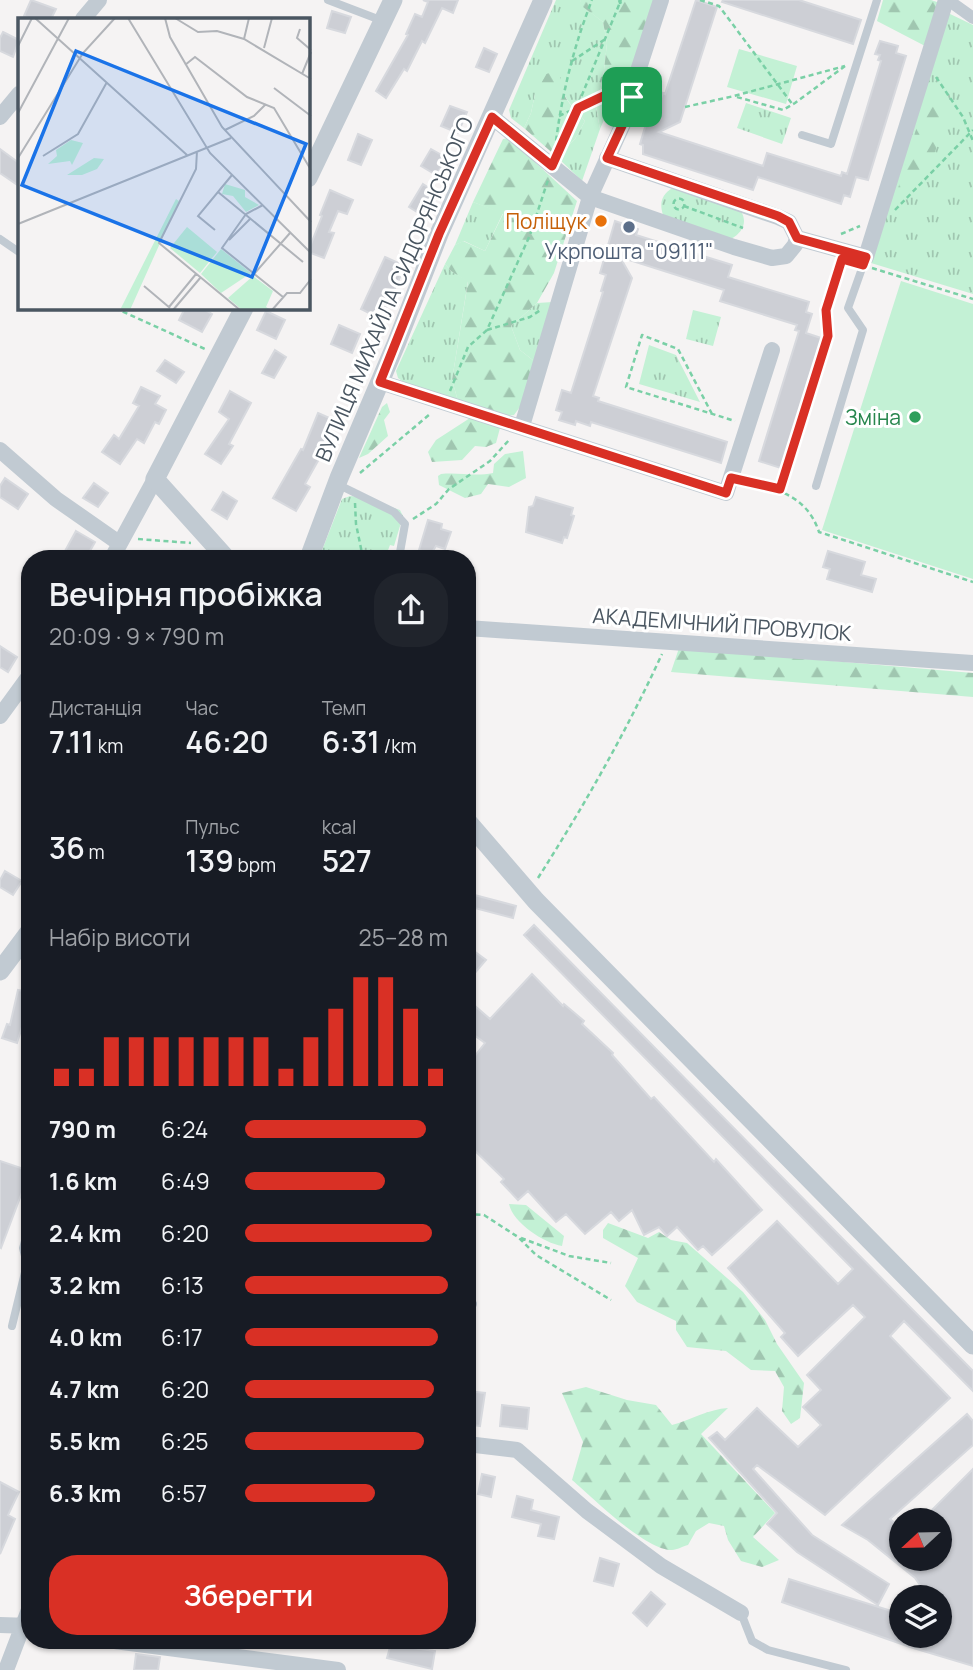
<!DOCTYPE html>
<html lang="uk">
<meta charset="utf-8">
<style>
:root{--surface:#171b24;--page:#20242c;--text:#f1f3f6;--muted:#9ea1a6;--accent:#d93025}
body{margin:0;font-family:Manrope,sans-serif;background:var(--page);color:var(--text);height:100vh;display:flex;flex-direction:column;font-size:26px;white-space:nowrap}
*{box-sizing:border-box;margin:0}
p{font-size:23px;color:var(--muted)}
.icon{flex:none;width:38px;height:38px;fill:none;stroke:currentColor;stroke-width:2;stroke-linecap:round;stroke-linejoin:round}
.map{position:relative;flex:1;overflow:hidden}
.details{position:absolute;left:21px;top:550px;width:455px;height:1099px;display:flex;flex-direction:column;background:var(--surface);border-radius:28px;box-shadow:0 2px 5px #0004}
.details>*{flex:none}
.needle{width:46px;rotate:248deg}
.fabs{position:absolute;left:889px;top:1508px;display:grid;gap:14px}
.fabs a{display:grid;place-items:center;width:63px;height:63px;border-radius:50%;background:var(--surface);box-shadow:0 2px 5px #0004;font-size:35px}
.pin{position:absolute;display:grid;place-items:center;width:60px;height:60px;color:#fff;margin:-30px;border-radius:14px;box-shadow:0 4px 10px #0006}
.round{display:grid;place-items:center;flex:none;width:74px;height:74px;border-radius:28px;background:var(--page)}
.summary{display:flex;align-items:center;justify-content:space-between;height:119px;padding:0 28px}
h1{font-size:32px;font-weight:600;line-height:52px}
.figures{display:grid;grid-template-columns:repeat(3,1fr);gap:10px;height:119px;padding:7px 28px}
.figures div{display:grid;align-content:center}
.figures b{font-size:30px;font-weight:600}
.figures small{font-size:19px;font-weight:400}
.figures p{font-size:19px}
.chart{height:196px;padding:14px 28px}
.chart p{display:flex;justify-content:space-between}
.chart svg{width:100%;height:126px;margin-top:7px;stroke:var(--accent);stroke-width:6}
.primary-button{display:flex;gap:14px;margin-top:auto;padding:14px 28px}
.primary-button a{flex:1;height:80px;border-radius:28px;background:var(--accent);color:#fff;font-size:28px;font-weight:600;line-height:80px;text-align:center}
ul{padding:0 28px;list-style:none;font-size:23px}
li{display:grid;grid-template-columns:112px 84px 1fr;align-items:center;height:52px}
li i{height:18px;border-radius:9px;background:var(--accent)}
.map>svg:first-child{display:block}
</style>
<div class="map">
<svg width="973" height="1670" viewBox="0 0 973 1670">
<defs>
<pattern id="grass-tufts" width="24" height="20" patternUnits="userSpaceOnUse" patternTransform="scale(1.75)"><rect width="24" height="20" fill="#c3f1d5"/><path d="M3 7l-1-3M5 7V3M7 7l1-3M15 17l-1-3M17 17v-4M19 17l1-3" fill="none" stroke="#a0c6b0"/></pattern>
<pattern id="forest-firs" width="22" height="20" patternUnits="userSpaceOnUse" patternTransform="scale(1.75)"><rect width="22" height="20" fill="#c3f1d5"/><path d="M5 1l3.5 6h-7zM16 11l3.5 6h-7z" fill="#a0c6b0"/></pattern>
</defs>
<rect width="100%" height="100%" fill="#f5f3f3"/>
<path fill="url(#grass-tufts)" d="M556,0H581L580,4L603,22L607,43L603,79L596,107L600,129L582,181L557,157L575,139L585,121L568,101L560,87L535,94L531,113L524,128L511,118L509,110Z
M948,13L973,25V294L871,263Z
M746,103L791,118L782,144L737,128Z
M672,188L741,211C748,223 742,233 731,239L663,215C659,202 662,195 672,188Z
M473,202L503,213L485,251L464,241L455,245Z
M445,264L451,271L468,281L452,380L458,401L405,383L398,378L396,371Z
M553,302L534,361L520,350L511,326L537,303Z
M693,310L721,317L713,346L686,339Z
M649,345L676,355L700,402L639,384Z
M350,496L362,497L400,510L403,516L394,546L390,545L385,558H319L342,499Z"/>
<path fill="url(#forest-firs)" d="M581,0H655L622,100L618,103L611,104L600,129L596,107L603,79L607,43L603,22L579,4Z
M883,0H931L940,3L927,47L877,21Z
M560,70C560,96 568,102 585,121L575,139L557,157L524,128L531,113L535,94L546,74Z
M931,83L948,112L934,155L911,189L895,198Z
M509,138L577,201L554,273L537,303L511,326L520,350L534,361L525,400L514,415L506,416L458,401L452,380L468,282L451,271L445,264L455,245L463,241L485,251L503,214L473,202L503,139Z
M387,403L390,412L384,420L388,436L368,454L359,458L382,407Z
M470,418L500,428L496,443L486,447L475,446L462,460L432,462L428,452L436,440Z
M523,451L526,478L509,487L488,484L481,494L465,498L439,485L438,476L441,474C459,472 475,477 493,473L494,464L505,454Z
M679,648L973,673V697L671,672Z
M509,1204L526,1205L564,1236L562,1246C544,1243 513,1223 509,1204Z
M608,1223L648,1238L659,1232L671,1240L687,1243L743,1292L765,1320L777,1344L804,1383L800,1418L791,1424L782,1411L784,1387L775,1371L751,1370L726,1351L687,1347L676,1330V1321L637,1302L625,1286L638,1258L603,1238V1230Z
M586,1387L627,1400L656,1405L672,1425C690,1420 709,1409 728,1408L701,1434L775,1513L753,1537L779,1560L762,1567L741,1561L728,1540L724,1526L709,1523L696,1531L688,1545C683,1546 677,1550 672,1550C646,1551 592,1497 572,1480L583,1442L562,1393Z"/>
<path fill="#c3f1d5" d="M739,49L797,66L786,104L727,87Z
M901,281L973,304V579L822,530Z"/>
<path fill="#cdcfd5" stroke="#d7d9de" stroke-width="2" d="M31,0L56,9L51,19H31L24,16Z
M423,0H458L453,13L442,8L425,43L422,41L407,71L404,69L386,98L376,91L408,35L406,34L415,14L422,17L428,2Z
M696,0L717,7L680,122L659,132L763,166L767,153L841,176L842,172L847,174L881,61L878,60L880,55L875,54L880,41L898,46L896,53L906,56L868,180L856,177L850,197L844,195L841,204L758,177L753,190L643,154V145L640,144L651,107L657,109L663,93L665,94Z
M723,0H799L861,20L853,44L722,2Z
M332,11L351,17L345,33L327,28Z
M3,32L19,40L13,57L0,51V38Z
M484,48L497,54L489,72L476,67Z
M450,106L467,112L458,133L441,126Z
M358,134L372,140L361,165L348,160Z
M0,149L19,163V186L0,173Z
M431,149L447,158L436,175L421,166Z
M423,184L435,192L422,215L409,207Z
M330,190L353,200L347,214L338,211L329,232L334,233L324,258L308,252L322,216L320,215Z
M615,221L638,229L636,235L732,265L728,277L809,302L806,312L812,314L806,333L824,339L784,469L759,461L799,331L795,330L797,325L720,301L724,290L620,257L632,278L593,396L599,398L598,401L727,442L721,463L591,422L590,426L576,421L575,425L559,420L562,412L556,410L562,390L571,393L603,292L601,291L606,275L600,273Z
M385,257L405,266L381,319L361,309Z
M185,308H202L212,314L202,332L179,320Z
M266,311L285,320L276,339L257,330Z
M339,325L360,334L352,353L331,344Z
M275,350L286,357L274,378L262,373Z
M165,360L184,372L176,383L157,371Z
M141,387L160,396L155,404L166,410L159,424L155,422L144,443L137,439L120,464L102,452L114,435L119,439L139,406L133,403Z
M230,391L251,403L229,444L233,446L221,464L205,454L229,419L219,412Z
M318,413L334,420L319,459L305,484L310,487L296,511L273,498L301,449L303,450Z
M5,478L28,494L18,509L0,497V486Z
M94,483L108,493L98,507L83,498Z
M223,492L237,501L227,519L212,510Z
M536,497L573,508L571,515L574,516L567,538L564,537L562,543L526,532L529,507L533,506Z
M428,520L442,524L441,529L451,532L445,549L436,546L431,554L419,550Z
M76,531L95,542L86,558H78L65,551Z
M828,551L865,562L861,575L876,579L872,592L827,579L830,569L823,567Z
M0,646L17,657L8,672L0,667Z
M5,871L22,881L13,895L0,887V880Z
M467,893L516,906L513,918L467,906Z
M534,925L973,1371V1391L904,1321L890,1336L950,1398L825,1515L757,1465L753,1469L812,1535L889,1584L878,1605L797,1552L767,1524L777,1513L709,1438L717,1432L725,1440L757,1408L798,1447L821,1425L803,1407L821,1390L807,1375L865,1317L853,1305L798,1356L781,1337L785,1333L728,1268L777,1221L838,1284L853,1269L524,935Z
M474,951L486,960L473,975L467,970V960Z
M532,974L563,1006L564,1004L584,1021L582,1024L613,1053L612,1055L651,1099L654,1097L714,1162L716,1159L762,1210L712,1255L703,1246L698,1250L677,1227L667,1236L659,1227L644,1235L632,1210L619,1221L611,1212L585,1234L566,1214L556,1222L528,1191L518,1200L501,1182L504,1179L467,1143V1066L485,1043L467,1030V999L490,1019Z
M18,990L30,992V1011H27L17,1043L2,1038L7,1024L10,1025Z
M0,1161L30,1171L1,1248L0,1247Z
M467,1391L485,1393L480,1426L467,1424Z
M502,1405L529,1408L527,1429L500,1426Z
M967,1414L973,1421V1445L890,1519L901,1528V1559H940V1521H921L973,1469V1666L910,1647L782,1602L789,1579L901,1614V1636H940V1598H929L915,1578L868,1540L842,1525Z
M482,1474L495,1477L491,1497L478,1494Z
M0,1482L19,1492L8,1515L15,1519L0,1554Z
M517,1496L533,1500L531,1510L559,1517L554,1539L538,1536L541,1524L512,1517Z
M600,1558L619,1564L613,1586L594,1581Z
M651,1592L665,1604L647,1626L633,1613Z
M392,1640L407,1644L406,1647L435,1651L432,1669L387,1658Z
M136,1654L160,1657L158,1670H134Z"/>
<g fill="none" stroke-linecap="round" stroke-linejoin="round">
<path stroke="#7ad0a6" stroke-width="2.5" stroke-dasharray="5 3.5" stroke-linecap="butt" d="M619,0L620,3L624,0
M700,0L719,6L793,105
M572,61L607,38
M936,77L963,117L973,141
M737,97L783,110L795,103L845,66
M685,107L734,96L845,66
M559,116L619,88
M555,149C561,98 573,48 592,0
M559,151L621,0
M673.5 204a5.5 5.5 0 1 1 11 0a5.5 5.5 0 1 1-11 0Z
M684,206L743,228
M895,210L973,130
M841,234L860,226
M872,268L973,299
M115,308L205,349
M487,330L530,317L542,309
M450,391L468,347L487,330L530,235L548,180
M712,414L678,349L642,335L626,387L735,421
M360,473L430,414
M744,481C778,489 807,496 819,532L973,582
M781,490L828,336L826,310L840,265
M355,503L356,524L363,558
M413,519L436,504L449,489L490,461L510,439
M138,539L191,543
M538,878C584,806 626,732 662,654
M467,1214L484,1215L518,1237L536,1255L611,1300
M521,1238L569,1256L611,1263"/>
<path stroke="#c1cad2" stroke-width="8" d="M328,0L383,21
M802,135L831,144L877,0
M0,239L19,252
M339,485L394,512L405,524L399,558
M816,486L863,330L848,308L866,257
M27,1264L23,1248L30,1224
M467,1303L473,1304
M12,1326L27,1264H30
M741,1613L752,1641L768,1650L846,1670"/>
<path stroke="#c1cad2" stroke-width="12" d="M948,0L973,18"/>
<path stroke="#c1cad2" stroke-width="16" d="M83,19L99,0
M0,117L19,94
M492,117L590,197L734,247L772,258L786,256L795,245L797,238L866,257L946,0
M607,158L778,217L789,222L797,238
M380,382L726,493L772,350
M522,426L590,197L628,113L638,71L661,0
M0,450L56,499L119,543
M112,558L155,479
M467,628L973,663
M0,716L30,675
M467,1444L517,1450L587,1511L661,1566L741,1613
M0,1625L30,1626
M107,1640L338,1670
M6,1670L30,1607"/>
<path stroke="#c1cad2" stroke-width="19" d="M308,178L393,0
M226,558L155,479L244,308
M309,558L339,478L396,344L439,234L543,0
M467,821L536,901L973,1345
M0,971L30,931"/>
</g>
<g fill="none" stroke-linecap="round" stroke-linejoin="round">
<g stroke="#fff" stroke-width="14">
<path id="route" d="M635,81L628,113L607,158L778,216L789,222L797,238L866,257L863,265L842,259L826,310L828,336L780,489L731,478L726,493L380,382L439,234L492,117L552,166L578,108Z"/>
</g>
<use href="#route" stroke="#d93025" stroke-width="9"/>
</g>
<circle fill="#e8710a" stroke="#fff" stroke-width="2.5" cx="601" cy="221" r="7"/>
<circle fill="#5c6f8a" stroke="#fff" stroke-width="2.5" cx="629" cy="227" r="7"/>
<circle fill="#2e9e5b" stroke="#fff" stroke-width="2.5" cx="915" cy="417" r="7"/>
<g text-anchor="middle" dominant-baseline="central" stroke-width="6" stroke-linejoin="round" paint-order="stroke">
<g font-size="21" fill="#c56008" stroke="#fff" text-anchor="end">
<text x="587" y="221">Поліщук</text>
</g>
<g font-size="21" fill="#4e5e75" stroke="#fff">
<text x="629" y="251">Укрпошта "09111"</text>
</g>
<g font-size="21" fill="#4a5661" stroke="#fff">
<text transform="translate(394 289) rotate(-67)">ВУЛИЦЯ МИХАЙЛА СИДОРЯНСЬКОГО</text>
<text transform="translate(722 624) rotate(4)">АКАДЕМІЧНИЙ ПРОВУЛОК</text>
</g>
<g font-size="21" fill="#27864d" stroke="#fff" text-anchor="end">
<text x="901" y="417">Зміна</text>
</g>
</g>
<g transform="translate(18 18)">
<rect width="292" height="292" fill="#f5f3f3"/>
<path d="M203,231L233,255L203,275L183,256ZM235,258L255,273L248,289L253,292H224L210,280Z" fill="#c3f1d5"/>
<path d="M53,122L65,125L54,147L52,143L30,146L39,138L38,132ZM76,140L86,141L79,151L64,157H49ZM207,166L227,172V179L241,187L228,194L215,178L204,176ZM158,181L161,183L112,292H102Z" fill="#c3f1d5"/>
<path d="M169,209L199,234L182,255L152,230Z" fill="#c3f1d5"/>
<path fill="none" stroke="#b1b4b9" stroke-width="2" d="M17,0L169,137M110,0L192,135L293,235M147,0L152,19L204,109L293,204M157,0L180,14L199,13L226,21L293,61M282,11L279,20L293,32M226,21L231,0M0,28L14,0M246,30L254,0M167,47L177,39L229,79L256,90L293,152M284,56L293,34M256,70L293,98M0,95L51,0M207,112L236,98L248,86M179,133L178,151L141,225L222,292M25,138L60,116L89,64M0,140L65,35L97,0M200,174L285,244M245,187L228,196L204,230L265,279M0,206L213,120M197,212L180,198L214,157M211,222L233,200M236,256L272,215M126,268L152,290M151,289L178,256M155,292L183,259M254,292L269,275H282L293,261"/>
<path fill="#1a73e8" fill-opacity="0.15" stroke="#1a73e8" stroke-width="3.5" d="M58,33L288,126L234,259L4,167Z"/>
<rect width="292" height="292" fill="none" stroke="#4a5661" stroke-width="3.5"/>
</g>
</svg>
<div class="fabs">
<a><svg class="needle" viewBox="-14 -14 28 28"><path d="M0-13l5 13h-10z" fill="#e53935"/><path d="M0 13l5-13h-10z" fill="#9ea1a6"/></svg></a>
<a><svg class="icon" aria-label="layers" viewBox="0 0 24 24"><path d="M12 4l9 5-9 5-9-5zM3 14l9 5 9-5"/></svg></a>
</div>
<div class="pin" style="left:632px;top:97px;background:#1e9e55"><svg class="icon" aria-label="arrive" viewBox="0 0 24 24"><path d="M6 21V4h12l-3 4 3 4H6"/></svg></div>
<section class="details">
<div class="summary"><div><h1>Вечірня пробіжка</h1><p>20:09 · 9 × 790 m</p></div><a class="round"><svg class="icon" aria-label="share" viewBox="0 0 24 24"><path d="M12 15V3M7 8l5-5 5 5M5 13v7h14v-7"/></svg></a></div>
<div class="figures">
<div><p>Дистанція</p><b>7.11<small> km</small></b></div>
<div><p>Час</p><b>46:20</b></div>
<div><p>Темп</p><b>6:31<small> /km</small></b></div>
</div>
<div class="figures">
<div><b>36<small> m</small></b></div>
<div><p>Пульс</p><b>139<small> bpm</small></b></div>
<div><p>kcal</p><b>527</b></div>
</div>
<div class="chart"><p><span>Набір висоти</span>25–28 m</p>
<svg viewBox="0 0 160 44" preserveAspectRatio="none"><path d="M5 44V38M15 44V38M25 44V27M35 44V27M45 44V27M55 44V27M65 44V27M75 44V27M85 44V27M95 44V38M105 44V27M115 44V17M125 44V6M135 44V6M145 44V17M155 44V38"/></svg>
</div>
<ul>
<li><b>790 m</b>6:24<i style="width:89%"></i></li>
<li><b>1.6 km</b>6:49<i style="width:69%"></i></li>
<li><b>2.4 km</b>6:20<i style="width:92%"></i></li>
<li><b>3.2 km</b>6:13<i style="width:100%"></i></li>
<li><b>4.0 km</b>6:17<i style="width:95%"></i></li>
<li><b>4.7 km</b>6:20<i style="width:93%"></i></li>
<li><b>5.5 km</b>6:25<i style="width:88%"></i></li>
<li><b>6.3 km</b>6:57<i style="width:64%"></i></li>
</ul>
<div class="primary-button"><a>Зберегти</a></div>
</section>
</div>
